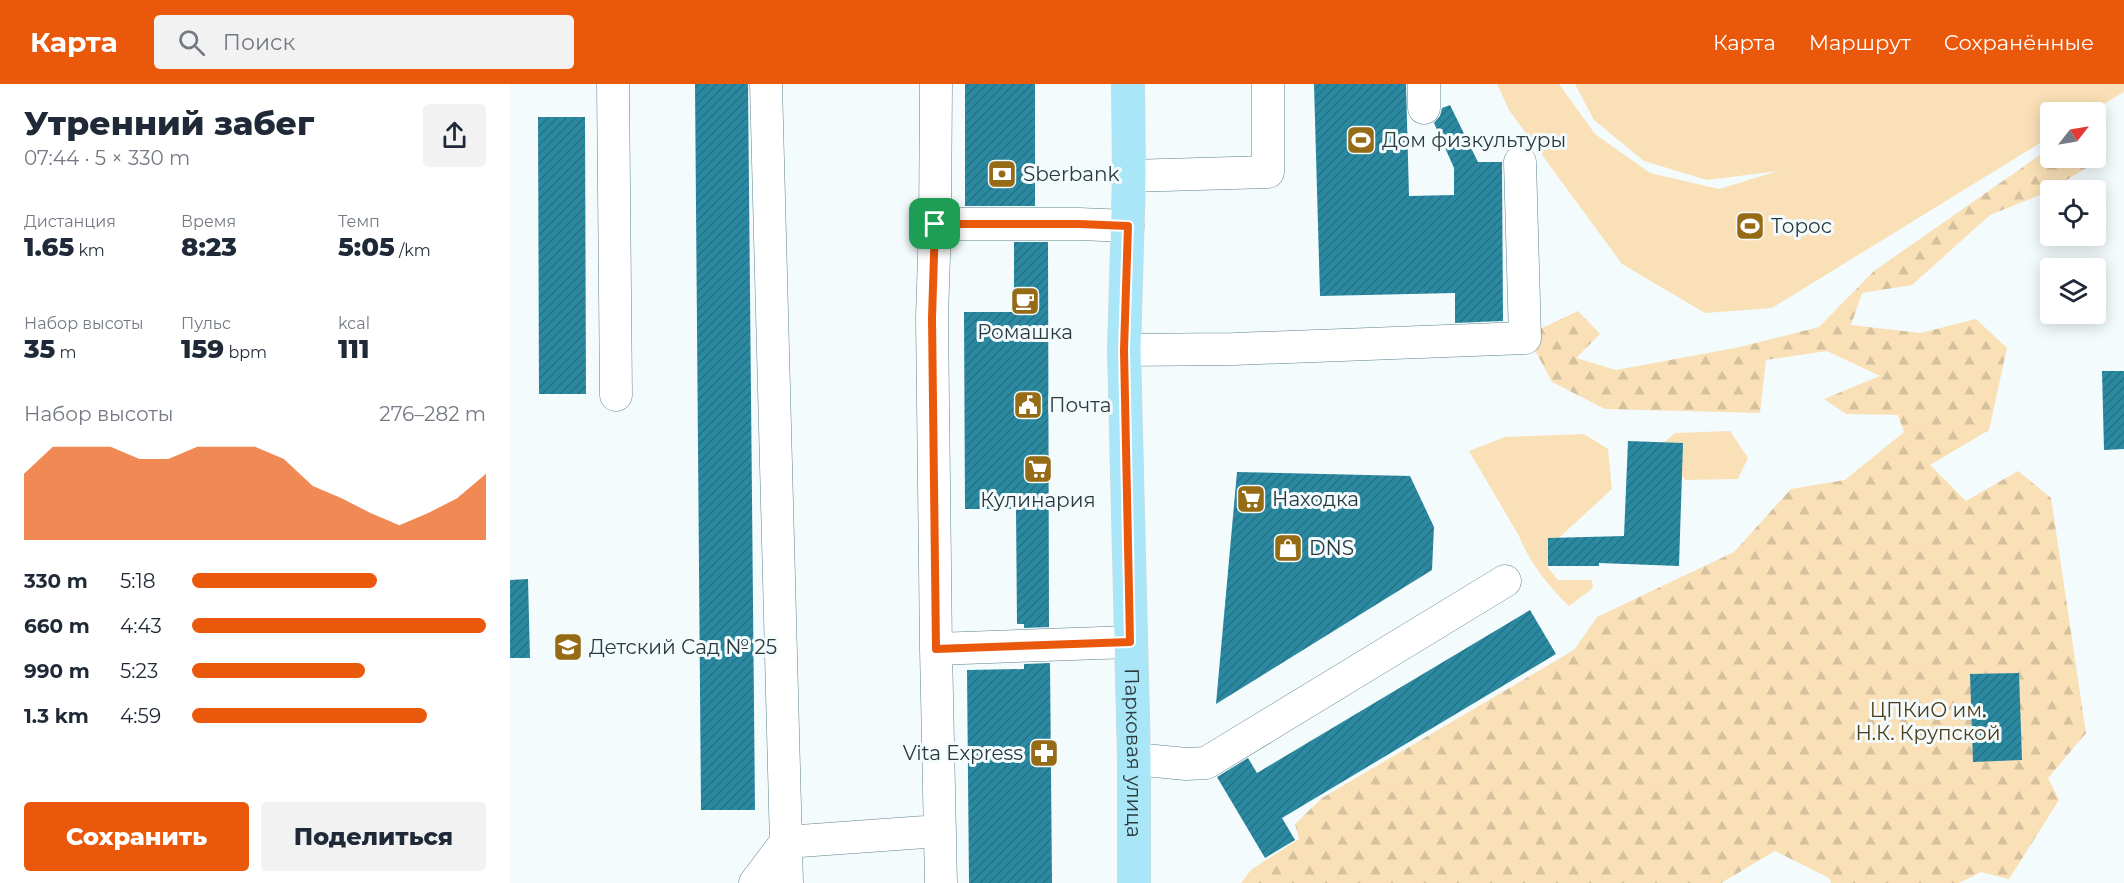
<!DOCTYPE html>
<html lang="ru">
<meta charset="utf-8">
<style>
:root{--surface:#fff;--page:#f2f2f3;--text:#1f2937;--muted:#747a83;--accent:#ea580c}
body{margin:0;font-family:Montserrat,sans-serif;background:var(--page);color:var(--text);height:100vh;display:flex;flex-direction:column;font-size:22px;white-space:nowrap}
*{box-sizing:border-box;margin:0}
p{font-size:20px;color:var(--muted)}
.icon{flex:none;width:33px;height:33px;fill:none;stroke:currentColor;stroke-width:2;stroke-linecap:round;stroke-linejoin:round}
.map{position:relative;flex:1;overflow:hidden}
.side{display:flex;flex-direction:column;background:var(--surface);width:510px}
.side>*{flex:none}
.needle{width:39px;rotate:59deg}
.buttons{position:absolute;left:1530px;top:18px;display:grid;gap:12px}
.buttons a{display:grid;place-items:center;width:66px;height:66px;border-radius:6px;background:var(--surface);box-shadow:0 3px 15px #0003;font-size:30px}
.pin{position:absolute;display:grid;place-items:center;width:51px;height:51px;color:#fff;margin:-26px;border-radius:12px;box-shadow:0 3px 9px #0006}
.round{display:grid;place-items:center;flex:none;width:63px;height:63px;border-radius:6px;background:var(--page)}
.summary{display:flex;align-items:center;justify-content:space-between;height:102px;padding:0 24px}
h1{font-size:33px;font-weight:800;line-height:45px}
.figures{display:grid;grid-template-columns:repeat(3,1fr);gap:9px;height:102px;padding:6px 24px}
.figures div{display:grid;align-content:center}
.figures b{font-size:26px;font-weight:800}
.figures small{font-size:16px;font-weight:400}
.figures p{font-size:16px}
.chart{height:168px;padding:12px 24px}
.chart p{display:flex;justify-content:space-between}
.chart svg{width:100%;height:108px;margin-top:6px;fill:var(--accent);opacity:.7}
.cta{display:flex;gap:12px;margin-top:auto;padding:12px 24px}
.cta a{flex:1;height:69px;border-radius:6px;background:var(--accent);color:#fff;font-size:24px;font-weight:800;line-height:69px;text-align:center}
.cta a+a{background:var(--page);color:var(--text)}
ul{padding:0 24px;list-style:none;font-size:20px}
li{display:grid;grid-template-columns:96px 72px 1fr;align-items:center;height:45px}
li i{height:15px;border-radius:8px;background:var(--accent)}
header{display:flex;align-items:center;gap:36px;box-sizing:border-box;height:84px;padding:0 30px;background:var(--accent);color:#fff}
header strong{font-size:28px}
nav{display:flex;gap:33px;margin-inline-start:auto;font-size:21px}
.search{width:420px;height:54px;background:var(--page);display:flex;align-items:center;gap:15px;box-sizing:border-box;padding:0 21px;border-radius:6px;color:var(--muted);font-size:22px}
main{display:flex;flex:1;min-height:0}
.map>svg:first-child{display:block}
</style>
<header>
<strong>Карта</strong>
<div class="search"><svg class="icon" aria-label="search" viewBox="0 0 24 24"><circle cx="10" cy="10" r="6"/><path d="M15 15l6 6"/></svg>Поиск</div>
<nav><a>Карта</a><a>Маршрут</a><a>Сохранённые</a></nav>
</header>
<main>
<section class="side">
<div class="summary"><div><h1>Утренний забег</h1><p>07:44 · 5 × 330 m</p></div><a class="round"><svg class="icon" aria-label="share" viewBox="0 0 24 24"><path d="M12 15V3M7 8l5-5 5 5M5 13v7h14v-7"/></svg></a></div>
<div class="figures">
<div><p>Дистанция</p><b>1.65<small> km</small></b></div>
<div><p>Время</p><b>8:23</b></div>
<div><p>Темп</p><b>5:05<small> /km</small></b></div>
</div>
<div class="figures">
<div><p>Набор высоты</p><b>35<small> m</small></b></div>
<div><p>Пульс</p><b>159<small> bpm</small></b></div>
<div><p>kcal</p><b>111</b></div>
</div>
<div class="chart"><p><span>Набор высоты</span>276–282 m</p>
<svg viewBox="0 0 160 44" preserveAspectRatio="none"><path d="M0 44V17L10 6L20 6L30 6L40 11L50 11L60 6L70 6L80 6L90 11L100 22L110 27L120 33L130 38L140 33L150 27L160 17V44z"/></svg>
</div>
<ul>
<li><b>330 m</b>5:18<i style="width:63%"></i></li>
<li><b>660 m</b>4:43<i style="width:100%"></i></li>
<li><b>990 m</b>5:23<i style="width:59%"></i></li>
<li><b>1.3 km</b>4:59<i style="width:80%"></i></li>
</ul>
<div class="cta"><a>Сохранить</a><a>Поделиться</a></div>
</section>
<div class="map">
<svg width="1614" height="799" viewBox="0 0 1614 799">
<defs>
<pattern id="forest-firs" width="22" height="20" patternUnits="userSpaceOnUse" patternTransform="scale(1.5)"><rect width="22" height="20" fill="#fae0b6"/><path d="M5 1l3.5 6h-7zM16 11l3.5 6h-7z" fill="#d6c19e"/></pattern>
<pattern id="building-hatch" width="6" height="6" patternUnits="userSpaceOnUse" patternTransform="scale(1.5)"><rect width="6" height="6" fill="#2b8aa1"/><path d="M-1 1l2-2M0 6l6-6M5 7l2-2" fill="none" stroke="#257285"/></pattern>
</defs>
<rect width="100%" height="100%" fill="#f3fbfd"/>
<path fill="#fae0b6" d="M987,0H1049L1085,50L1140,89L1209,105L1268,87L1197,96L1134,77L1084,36L1065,0H1614V8L1581,28H1540V53L1262,224L1195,229L1112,180L999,26Z
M1220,347L1238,374L1228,395L1176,396L1143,368L1165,349Z
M1074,350L1098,365L1102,405L1038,464V484L1048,496H1082L1083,504L1059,522C1039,503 1019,478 1009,452L959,367L995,353Z"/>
<path fill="url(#forest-firs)" d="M1540,64V74H1581L1586,78L1535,109L1480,131L1402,201L1352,209L1341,241L1411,249L1466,235L1497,264L1479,346L1420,381L1456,417L1508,387L1541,414L1576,649L1538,694L1549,716L1499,795L1471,788L1449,799H1321L1319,794L1265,767L1211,799H731L742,785L789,755L785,740L812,714L1064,566L1087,533L1224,468L1281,405L1335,396L1394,348L1388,331L1336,330L1314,315L1370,292L1317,267L1256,276L1250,329L1095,325L1042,298L1017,251L1068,227L1090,250L1066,274L1106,286L1230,263L1309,243L1364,187Z"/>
<path fill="url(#building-hatch)" d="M185,0H238L245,726H191Z
M455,0H525V122H455Z
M804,0H896L899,112L944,111V84L924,39L930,32L932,24L940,21L968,78H992L993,237L945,239V209L810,212Z
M28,33H75L76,310H29Z
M504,158H538L539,543L514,544V540H507L506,425H455L454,228H504Z
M1592,287H1614V365L1594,366Z
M1118,357L1173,359L1169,482L1089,479V482H1038V454L1114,452Z
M727,388L900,392L924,443L922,486L706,620Z
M18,495L20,574H0V496Z
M1020,526L1046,570L772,734L785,756L755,774L707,693L738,674L747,689Z
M540,579L542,799H459L457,586L514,585V580Z
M1509,589L1512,676L1463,678L1460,590Z"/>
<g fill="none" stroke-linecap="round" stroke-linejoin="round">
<g stroke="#5f828d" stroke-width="33">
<path id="minor" d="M103,0L106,311
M256,0L277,799
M426,0L425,140L422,234L426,565L431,799
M914,24V0
M619,92L758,88V0
M425,140H569L618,142
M614,266L724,265L1015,254L1010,78
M426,565L620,558
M624,675L676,680L696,679L995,497
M245,799L276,758L429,747"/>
</g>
<g stroke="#d5d8d9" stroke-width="34">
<g id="major">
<path id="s1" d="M618,0L619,92L614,266L624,675V799"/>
</g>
</g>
<use href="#minor" stroke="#fff" stroke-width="32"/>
<use href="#major" stroke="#a9e6f7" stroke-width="33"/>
</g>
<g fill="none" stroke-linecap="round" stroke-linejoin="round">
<g stroke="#fff" stroke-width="12">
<path id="route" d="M425,140H569L618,142L614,266L620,558L426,565L422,234Z"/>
</g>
<use href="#route" stroke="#ea580c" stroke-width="8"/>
</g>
<defs>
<g id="stadium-square" transform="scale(1.5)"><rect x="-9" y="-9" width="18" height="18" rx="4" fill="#956b16" stroke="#f3fbfd"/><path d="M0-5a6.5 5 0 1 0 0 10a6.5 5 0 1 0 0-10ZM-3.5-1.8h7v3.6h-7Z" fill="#fff"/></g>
<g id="bank-square" transform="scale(1.5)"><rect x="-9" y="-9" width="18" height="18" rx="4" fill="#956b16" stroke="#f3fbfd"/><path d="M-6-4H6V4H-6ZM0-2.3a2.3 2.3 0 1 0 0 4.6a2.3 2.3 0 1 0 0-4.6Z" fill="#fff"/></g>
<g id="cafe-square" transform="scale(1.5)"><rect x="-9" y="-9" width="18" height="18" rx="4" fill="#956b16" stroke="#f3fbfd"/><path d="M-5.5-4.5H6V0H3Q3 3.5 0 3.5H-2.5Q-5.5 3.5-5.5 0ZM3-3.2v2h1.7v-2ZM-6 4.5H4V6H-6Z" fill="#fff"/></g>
<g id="civic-square" transform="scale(1.5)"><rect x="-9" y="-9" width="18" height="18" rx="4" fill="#956b16" stroke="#f3fbfd"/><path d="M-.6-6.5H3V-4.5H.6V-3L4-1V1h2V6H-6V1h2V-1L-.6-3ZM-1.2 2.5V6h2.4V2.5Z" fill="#fff"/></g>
<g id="supermarket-square" transform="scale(1.5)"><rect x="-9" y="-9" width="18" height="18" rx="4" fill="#956b16" stroke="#f3fbfd"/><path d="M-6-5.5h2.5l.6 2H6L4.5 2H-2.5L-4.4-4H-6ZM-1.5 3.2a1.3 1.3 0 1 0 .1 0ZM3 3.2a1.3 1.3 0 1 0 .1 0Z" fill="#fff"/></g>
<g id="shop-square" transform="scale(1.5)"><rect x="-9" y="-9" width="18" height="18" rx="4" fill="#956b16" stroke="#f3fbfd"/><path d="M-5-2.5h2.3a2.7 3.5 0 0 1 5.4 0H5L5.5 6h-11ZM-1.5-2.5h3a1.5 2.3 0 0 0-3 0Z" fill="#fff"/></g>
<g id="school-square" transform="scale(1.5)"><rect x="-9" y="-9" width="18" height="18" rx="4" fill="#956b16" stroke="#f3fbfd"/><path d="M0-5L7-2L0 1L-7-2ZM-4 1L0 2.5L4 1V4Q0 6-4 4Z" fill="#fff"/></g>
<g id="pharmacy-square" transform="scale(1.5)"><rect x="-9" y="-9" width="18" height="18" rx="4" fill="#956b16" stroke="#f3fbfd"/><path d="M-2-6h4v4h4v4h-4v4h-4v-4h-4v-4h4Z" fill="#fff"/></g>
</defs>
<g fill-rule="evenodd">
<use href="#stadium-square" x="851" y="56"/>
<use href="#bank-square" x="492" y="90"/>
<use href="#stadium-square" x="1240" y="142"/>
<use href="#cafe-square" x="515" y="217"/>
<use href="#civic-square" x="518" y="321"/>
<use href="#supermarket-square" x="528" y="385"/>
<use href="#supermarket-square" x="741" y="415"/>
<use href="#shop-square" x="778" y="464"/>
<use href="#school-square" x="58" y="563"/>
<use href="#pharmacy-square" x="534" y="669"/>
</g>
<g text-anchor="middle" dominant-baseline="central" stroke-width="6" stroke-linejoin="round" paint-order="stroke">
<g font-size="20" fill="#2b3a3f" stroke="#f3fbfd" text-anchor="start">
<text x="872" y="56">Дом физкультуры</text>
<text x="513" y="90">Sberbank</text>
<text x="1261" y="142">Торос</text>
<text x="515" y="248" text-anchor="middle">Ромашка</text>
<text x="539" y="321">Почта</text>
<text x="762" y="415">Находка</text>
<text x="528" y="416" text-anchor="middle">Кулинария</text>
<text x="799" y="464">DNS</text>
<text x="79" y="563">Детский Сад № 25</text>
<text x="513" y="669" text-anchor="end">Vita Express</text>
</g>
<g font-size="20" fill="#4f3b17" stroke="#f3fbfd">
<text x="1418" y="626">ЦПКиО им.<tspan x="1418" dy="23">Н.К. Крупской</tspan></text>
</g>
<g font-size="20" fill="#2b3a3f" stroke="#f3fbfd">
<text stroke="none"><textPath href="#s1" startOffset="669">Парковая улица</textPath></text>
</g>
</g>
</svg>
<div class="buttons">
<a><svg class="needle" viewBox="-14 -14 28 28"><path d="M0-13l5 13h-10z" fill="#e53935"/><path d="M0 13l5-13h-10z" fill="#747a83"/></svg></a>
<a><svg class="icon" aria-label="locate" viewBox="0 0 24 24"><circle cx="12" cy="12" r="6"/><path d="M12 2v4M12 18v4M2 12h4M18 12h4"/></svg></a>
<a><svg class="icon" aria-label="layers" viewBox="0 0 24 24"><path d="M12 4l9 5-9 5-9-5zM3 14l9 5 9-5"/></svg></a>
</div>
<div class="pin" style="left:425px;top:140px;background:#1e9e55"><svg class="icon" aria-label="arrive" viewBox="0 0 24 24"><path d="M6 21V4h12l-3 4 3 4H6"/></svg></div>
</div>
</main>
